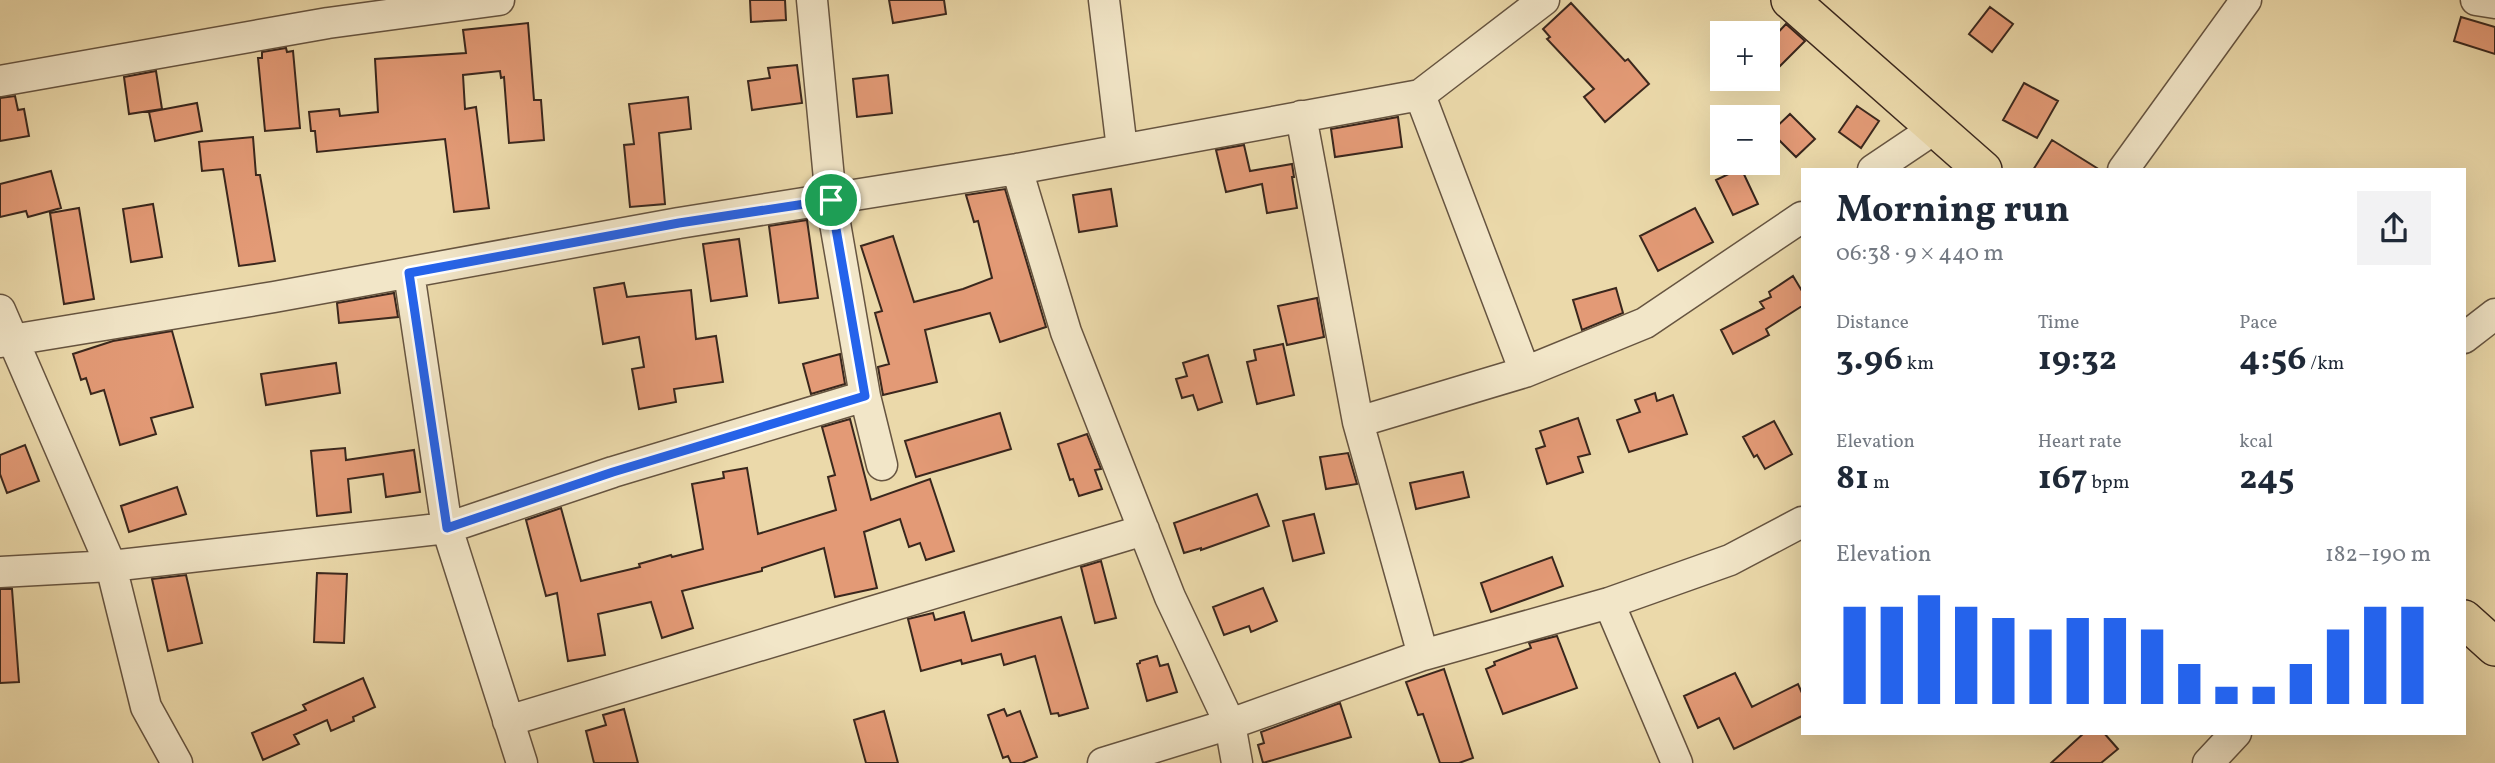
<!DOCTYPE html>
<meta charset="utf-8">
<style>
:root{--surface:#fff;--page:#f2f2f3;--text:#1f2937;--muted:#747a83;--accent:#2563eb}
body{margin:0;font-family:Vollkorn,serif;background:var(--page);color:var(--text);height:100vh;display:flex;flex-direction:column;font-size:26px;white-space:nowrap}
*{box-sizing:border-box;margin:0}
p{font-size:23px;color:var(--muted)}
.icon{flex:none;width:38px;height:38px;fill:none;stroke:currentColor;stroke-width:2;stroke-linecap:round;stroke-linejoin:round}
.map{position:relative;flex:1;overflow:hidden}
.drawer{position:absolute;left:1801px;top:168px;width:665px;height:567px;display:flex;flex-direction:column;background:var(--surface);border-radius:0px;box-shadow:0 7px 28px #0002}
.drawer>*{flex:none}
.fabs{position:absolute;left:1710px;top:21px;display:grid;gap:14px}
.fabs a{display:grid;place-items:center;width:70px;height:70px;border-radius:0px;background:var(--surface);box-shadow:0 7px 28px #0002;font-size:35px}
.pin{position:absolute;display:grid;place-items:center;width:60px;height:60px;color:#fff;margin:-30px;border:4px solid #fff;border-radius:50%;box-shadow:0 2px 7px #0007}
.round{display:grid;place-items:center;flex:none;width:74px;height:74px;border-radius:0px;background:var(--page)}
.overview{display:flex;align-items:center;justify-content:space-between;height:119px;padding:0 35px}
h1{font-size:38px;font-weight:700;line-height:52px}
.stats{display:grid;grid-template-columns:repeat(3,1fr);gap:10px;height:119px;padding:7px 35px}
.stats div{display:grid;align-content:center}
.stats b{font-size:35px;font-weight:700}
.stats small{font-size:19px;font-weight:400}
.stats p{font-size:19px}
.chart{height:196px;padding:14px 35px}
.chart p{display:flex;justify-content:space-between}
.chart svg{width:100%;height:126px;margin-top:7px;stroke:var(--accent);stroke-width:6}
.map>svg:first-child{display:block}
</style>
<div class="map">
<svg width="2495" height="763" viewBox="0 0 2495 763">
<rect width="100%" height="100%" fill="#ebd9aa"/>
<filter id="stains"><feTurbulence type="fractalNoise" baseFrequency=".00286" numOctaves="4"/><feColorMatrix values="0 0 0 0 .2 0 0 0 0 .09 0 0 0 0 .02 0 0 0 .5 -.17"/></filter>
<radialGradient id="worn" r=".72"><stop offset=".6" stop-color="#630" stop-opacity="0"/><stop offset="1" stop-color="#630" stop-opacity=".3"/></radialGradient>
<path fill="#e39a76" stroke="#3a271d" stroke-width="2" d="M750,0H785L786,20L751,22Z
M889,0H944L946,14L893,23Z
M1571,3L1625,61L1628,59L1649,84L1605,122L1584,97L1594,89L1547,39L1550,37L1543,29Z
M1990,7L2013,24L1992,52L1969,34Z
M2461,17L2495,27V54L2454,41Z
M528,23L534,100H541L544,140L509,143L504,77L501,78L500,71L463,75L465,109L476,107L489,208L454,212L445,139L317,152L315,131H311L309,112L339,109L340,116L378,112L375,59L466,53L463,30Z
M1786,24L1805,41L1779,67L1768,56V43Z
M286,48L287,52L293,51L300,128L265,131L258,58H262V52Z
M797,65L802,103L752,110L748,81L770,78L768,68Z
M156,71L162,109L129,114L124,77Z
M888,75L892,113L857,117L853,79Z
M2024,83L2058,101L2037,138L2003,120Z
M15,96L18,110L24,109L29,136L0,141V98Z
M688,97L691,129L659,133L665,204L630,207L624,145L634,144L629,104Z
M197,103L202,131L155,141L149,112Z
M1857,106L1879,121L1861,148L1839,132Z
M1790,114L1815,139L1796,157L1771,132Z
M1398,117L1402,147L1335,157L1331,129Z
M253,137L256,175H260L275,261L239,266L223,169L202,171L199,142Z
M2052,140L2100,170H2033Z
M1244,145L1250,171L1292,164L1294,177H1292L1297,208L1267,213L1262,184L1226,192L1216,150Z
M1741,168L1758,204L1733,215L1716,180Z
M51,171L61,208L28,217L26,211L0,217V184Z
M1005,189L1046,327L1000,342L990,313L925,330L937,382L883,395L878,367L889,364L875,313L882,311L861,246L893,236L914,302L963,289L992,278L978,221L974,222L966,195Z
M1111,189L1117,226L1079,232L1073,195Z
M153,204L162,257L131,262L123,209Z
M79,208L94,299L64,304L50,213Z
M1695,208L1713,242L1658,271L1640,236Z
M807,220L818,298L779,303L769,226Z
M739,239L747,296L711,301L703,244Z
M1793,276L1802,291V306L1766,329L1769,335L1733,354L1721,330L1764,308L1760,302L1771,297L1769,292Z
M624,283L627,297L691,290L696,339L716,336L723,382L674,389L676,402L639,409L632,369L644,367L639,337L603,344L594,288Z
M1616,288L1623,313L1582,330L1573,300Z
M394,293L398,317L339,323L337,303Z
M1317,298L1324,337L1287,345L1278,306Z
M172,331L193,407L151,418L156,434L120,445L104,390L91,394L86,378L81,380L73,354L113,341Z
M1283,344L1294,395L1257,404L1247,362L1256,360L1254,350Z
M840,354L845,384L811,394L803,364Z
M1208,355L1222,402L1198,410L1193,395L1182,398L1176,379L1187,376L1183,363Z
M336,363L340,393L266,405L261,374Z
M1655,393L1657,401L1673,395L1687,434L1629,452L1617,420L1640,412L1635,400Z
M1000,413L1011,449L916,477L905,441Z
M1578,418L1590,454L1578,457L1583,472L1547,484L1536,449L1545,446L1540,431Z
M850,419L871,500L930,479L954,551L926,560L920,543L909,547L900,519L864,532L877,588L835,597L824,548L762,568V571L682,591L693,628L662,638L651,602L598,614L605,655L568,661L557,593L546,596L526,520L561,508L581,581L640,567L639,564L671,555L672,557L703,549L692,484L724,478L723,472L747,468L758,534L836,510L828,477L835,475L822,427Z
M1774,421L1792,454L1765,469L1757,455L1754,457L1743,437Z
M1087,434L1101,469L1095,470L1102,489L1079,496L1073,479L1070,480L1058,444Z
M25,445L39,481L7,493L0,474V455Z
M345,448L346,460L414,450L420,492L386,497L383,474L348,479L351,512L317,516L311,451Z
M1348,453L1357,484L1326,489L1320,457Z
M1463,472L1469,497L1416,509L1410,483Z
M177,487L186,514L129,532L121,506Z
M1257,494L1269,526L1201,550V548L1184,553L1174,523Z
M1314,514L1324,553L1293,561L1283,521Z
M1552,557L1563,586L1491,612L1481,583Z
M1101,561L1116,618L1095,623L1081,567Z
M317,573L347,574L344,643L314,642Z
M186,575L202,643L168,651L152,579Z
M1263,588L1277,621L1251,632L1249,626L1224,635L1213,607Z
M0,589H12L19,682L0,683Z
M964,612L972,641L1061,617L1088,708L1059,716L1058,713L1051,714L1035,656L1004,665L1001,654L962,664L961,660L921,671L908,619L933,613L935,620Z
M1557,636L1577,688L1503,714L1486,669L1495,665L1494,662L1531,648L1529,643Z
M1157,656L1160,666L1168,664L1177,692L1147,701L1137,664L1140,663V661Z
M1444,669L1473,758L1459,763H1440L1423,714L1418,715L1406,682Z
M1735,673L1752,707L1798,684L1802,693V716L1734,749L1719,718L1698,728L1684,696Z
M363,678L375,707L353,717L354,721L331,731L327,720L294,735L299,744L263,760L252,733L306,710L303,705Z
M1340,703L1351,737L1263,763L1258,745L1264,743L1261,732Z
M624,709L638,763H594L586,731L606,725L603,715Z
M1004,709L1007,716L1020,711L1037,757L1022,763H1011L1008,756L1003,758L988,715Z
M884,711L898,763H866L854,720Z
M2084,733H2104L2118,749L2101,763H2051Z"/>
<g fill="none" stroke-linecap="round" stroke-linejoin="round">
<g stroke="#665440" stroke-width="33">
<path id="minor" d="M812,0L831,200L865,396L882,465
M1104,0L1122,149
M2476,0L2495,3
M0,81L328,23L499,0
M1420,95L1525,372
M1301,116L1358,422L1423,655
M1017,169L1066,332L1170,597L1230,724L1237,763
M1873,170L1937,127
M2123,170L2246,0
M409,273L447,528L522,763
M0,310L111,566L146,707L177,763
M2464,338L2495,314
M0,342L274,297L679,223L1017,169L1420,95L1544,0
M1358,422L1525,372L1645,323L1802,217
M0,572L111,566L447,528L613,472L865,396
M1609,603L1677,763
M508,721L1144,530
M1103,763L1230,724L1423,655L1609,603L1730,560L1802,522
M2208,763L2236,733"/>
</g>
<g stroke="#3a271d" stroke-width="40">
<path id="major" d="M1790,0L1983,170
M2464,619L2495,647"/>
</g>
<use href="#minor" stroke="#f2e6c8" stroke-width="30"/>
<use href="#major" stroke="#ebd9aa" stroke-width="37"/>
</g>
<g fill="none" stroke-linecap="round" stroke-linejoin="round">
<g stroke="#fff" stroke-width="14">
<path id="route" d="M831,200L865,396L613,472L447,528L409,273L679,223Z"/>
</g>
<use href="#route" stroke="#2563eb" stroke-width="9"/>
</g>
<rect width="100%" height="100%" filter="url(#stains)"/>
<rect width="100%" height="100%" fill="url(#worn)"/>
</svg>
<div class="fabs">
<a>+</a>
<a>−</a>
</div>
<div class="pin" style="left:831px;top:200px;background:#1e9e55"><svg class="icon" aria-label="arrive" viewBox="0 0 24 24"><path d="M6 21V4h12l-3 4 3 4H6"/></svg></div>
<section class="drawer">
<div class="overview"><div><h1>Morning run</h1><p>06:38 · 9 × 440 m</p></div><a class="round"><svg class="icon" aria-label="share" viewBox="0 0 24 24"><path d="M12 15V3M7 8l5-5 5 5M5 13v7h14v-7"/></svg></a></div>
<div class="stats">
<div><p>Distance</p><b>3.96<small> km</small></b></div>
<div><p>Time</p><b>19:32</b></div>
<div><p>Pace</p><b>4:56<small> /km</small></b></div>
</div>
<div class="stats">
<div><p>Elevation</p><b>81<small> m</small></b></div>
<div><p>Heart rate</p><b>167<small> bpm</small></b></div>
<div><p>kcal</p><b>245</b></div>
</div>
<div class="chart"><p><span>Elevation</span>182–190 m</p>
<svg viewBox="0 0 160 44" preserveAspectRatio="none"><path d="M5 44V10M15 44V10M25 44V6M35 44V10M45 44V14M55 44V18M65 44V14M75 44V14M85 44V18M95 44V30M105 44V38M115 44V38M125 44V30M135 44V18M145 44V10M155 44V10"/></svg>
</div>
</section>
</div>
